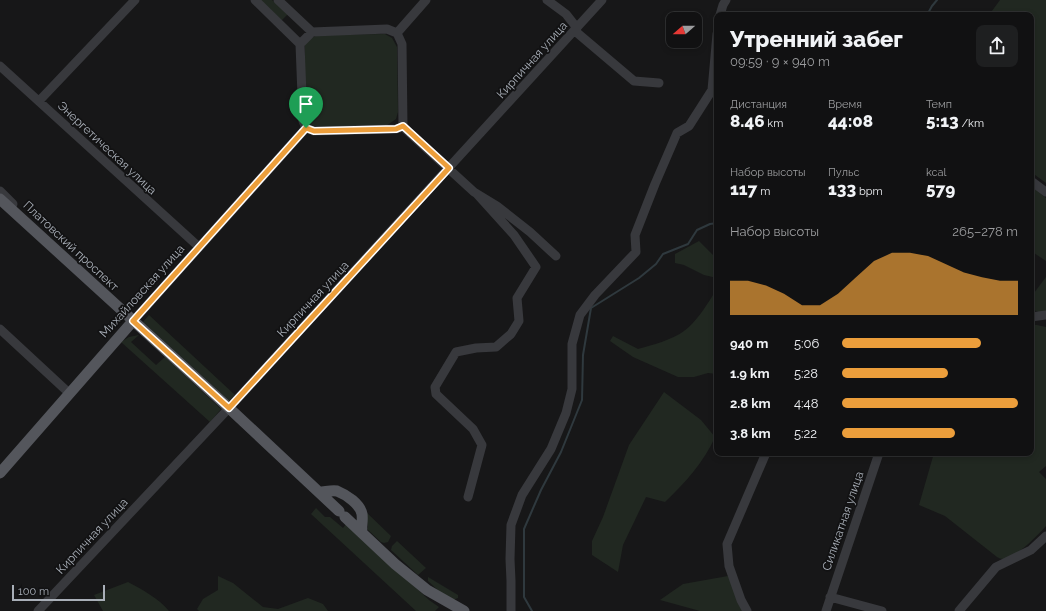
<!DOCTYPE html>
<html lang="ru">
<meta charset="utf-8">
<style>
:root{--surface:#111112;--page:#1e1f20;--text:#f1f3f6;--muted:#9c9d9f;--line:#303132;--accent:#ec9e3b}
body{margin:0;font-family:Raleway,sans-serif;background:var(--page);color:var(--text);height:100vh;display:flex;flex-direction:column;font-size:15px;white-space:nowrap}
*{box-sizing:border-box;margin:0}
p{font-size:13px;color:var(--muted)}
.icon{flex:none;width:22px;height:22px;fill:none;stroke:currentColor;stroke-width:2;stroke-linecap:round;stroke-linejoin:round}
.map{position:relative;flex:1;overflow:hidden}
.drawer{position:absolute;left:714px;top:12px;width:320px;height:444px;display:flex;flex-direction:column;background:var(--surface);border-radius:8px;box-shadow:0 2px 6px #0003,0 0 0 1px var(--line)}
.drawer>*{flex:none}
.needle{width:26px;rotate:250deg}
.controls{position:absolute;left:666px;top:12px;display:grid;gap:8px}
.controls a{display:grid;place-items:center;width:36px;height:36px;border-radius:8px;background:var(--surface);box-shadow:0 2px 6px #0003,0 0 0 1px var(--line);font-size:20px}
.scale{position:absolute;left:12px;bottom:10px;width:93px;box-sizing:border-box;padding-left:4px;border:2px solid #a9afb8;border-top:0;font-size:11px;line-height:14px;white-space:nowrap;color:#a9afb8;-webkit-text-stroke:3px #121213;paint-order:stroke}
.pin{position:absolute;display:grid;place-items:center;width:34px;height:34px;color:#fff;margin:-41px -17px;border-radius:50% 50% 50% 0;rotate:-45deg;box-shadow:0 0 4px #0007}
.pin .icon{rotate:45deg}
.round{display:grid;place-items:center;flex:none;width:42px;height:42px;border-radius:8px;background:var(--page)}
.head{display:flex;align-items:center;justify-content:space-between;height:68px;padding:0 16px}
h1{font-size:22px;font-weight:800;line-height:30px}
.stats{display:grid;grid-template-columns:repeat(3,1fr);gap:6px;height:68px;padding:4px 16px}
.stats div{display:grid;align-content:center}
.stats b{font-size:17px;font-weight:800}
.stats small{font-size:11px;font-weight:400}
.stats p{font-size:11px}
.chart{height:112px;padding:8px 16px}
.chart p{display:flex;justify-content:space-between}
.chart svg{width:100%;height:72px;margin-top:4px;fill:var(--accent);opacity:.7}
ul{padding:0 16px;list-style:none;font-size:13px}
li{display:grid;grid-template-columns:64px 48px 1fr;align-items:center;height:30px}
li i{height:10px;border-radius:5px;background:var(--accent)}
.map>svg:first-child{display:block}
</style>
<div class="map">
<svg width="1046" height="611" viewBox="0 0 1046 611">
<rect width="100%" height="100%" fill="#171718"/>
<path fill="#212821" d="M258,0H272L288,14L280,22Z
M1000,0H1046V183L1031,172V15H989Z
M385,34L392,38L397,47L398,112L396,119L386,126L317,127L308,124L305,116V44L309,39L318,35Z
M1031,186L1046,198V261L1031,251Z
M699,241L717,259V278L704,275L684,265L675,263V254Z
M1046,277V315L1031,309V297Z
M713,295L717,301V374L708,373L694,377H678L633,357L610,341L613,336L638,349C652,345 672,340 684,331C696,322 705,308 713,295Z
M149,315L235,395L229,401L143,322Z
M1031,325H1037L1046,327V466L1039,472L1046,479V526C1038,535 1015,559 1003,559C1001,559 999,558 997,557L945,516L919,505L934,453H1031Z
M139,335L131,342L156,365L165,357L221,409L210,422L121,342L129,337Z
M664,392L701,420L715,437C704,462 685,483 665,502L646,497L623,545L618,572L592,555V541L603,517L629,445Z
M316,508L325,517H330L343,528L347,523L429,600L439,607L435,611H416L311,514Z
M365,511L391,536L388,542L384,543L381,542L367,529L368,527Z
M397,541L426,568L418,575L391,550L392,546Z
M218,576L233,583L263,607L278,609L308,598L323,604L328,611H199L197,609L203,599L218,590Z
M728,576L743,611H700L660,600L683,584Z
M428,577L458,595V598L453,600L442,594L428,581Z
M128,582C143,590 158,598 169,611H103L94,595Z"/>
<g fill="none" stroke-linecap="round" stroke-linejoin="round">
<path stroke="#2f393e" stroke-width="2" d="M927,15L932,6L937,0
M532,611L524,597V529L541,490L561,452L582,400L583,355L591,308L639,278L656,264L663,254L688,244L697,230L710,224L717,223"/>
<path stroke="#38393d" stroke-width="9" d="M255,0L300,44
M278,0L312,32
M547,0L566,14L577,28
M720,15L723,5L726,0
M387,29L397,33L402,44L403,127L396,129L314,131L306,128L303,121L300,44L312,32Z
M575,31L634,81L659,83
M397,33L426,0
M0,66L199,247
M39,101L135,0
M403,127L474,192L497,206L530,232L556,256
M1031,181L1046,192
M0,191L13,204
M130,317L133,321L306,128
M1031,317L1046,315
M0,329L69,393
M468,497L482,445L473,429L436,394L435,387L456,352L476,348L496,347L511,334L519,321L517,298L536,267L514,235L477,194
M830,597L882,611
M38,611L229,408L602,0
M511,611V581L510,559L511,525L522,495L551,449L566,413L572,389V344L580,315L595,295L636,252L635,235L655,184L674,140L677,133L689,126L712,90L717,34
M747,611L741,600L729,566L727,544L766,453
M826,611L879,453
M959,611L996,567L1031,550L1046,536"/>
<path stroke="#54565c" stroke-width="11" d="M0,199L229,408L339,511
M0,473L133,321
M319,492C324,492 332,490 337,491C347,495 360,504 362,514C363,520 361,527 362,533
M345,517L395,564L427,590L464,611"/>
</g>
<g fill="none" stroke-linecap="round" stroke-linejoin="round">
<g stroke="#fff" stroke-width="8">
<path id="route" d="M403,126L449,168L229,408L133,321L306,128L314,131L396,129Z"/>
</g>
<use href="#route" stroke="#ec9e3b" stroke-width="5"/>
</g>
<g text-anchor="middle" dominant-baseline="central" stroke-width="3.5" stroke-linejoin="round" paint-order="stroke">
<g font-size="12" fill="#a9afb8" stroke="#121213">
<text transform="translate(532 60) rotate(-48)">Кирпичная улица</text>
<text transform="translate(107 148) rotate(43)">Энергетическая улица</text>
<text transform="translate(71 246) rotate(43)">Платовский проспект</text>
<text transform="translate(142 291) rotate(-48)">Михайловская улица</text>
<text transform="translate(313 299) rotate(-47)">Кирпичная улица</text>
<text transform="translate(843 521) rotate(-71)">Силикатная улица</text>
<text transform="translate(92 536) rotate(-47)">Кирпичная улица</text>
</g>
</g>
</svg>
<div class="controls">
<a><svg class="needle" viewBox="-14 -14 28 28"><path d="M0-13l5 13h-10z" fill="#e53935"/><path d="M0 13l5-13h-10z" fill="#9c9d9f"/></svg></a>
</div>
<div class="scale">100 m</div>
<div class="pin" style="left:306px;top:128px;background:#1e9e55"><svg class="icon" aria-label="arrive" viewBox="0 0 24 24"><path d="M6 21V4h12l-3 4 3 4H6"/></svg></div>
<section class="drawer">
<div class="head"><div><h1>Утренний забег</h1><p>09:59 · 9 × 940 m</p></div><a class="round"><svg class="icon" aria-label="share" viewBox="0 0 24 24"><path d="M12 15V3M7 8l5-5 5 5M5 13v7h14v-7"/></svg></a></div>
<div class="stats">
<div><p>Дистанция</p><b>8.46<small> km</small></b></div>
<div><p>Время</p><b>44:08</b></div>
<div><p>Темп</p><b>5:13<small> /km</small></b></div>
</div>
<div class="stats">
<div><p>Набор высоты</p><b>117<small> m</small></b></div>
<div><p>Пульс</p><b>133<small> bpm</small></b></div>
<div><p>kcal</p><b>579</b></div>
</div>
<div class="chart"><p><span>Набор высоты</span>265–278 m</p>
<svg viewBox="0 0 160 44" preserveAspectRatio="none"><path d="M0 44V23L10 23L20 26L30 31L40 38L50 38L60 31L70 21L80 11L90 6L100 6L110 8L120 13L130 18L140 21L150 23L160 23V44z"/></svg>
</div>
<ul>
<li><b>940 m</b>5:06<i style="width:79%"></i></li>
<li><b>1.9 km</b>5:28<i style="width:60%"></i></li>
<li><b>2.8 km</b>4:48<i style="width:100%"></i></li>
<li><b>3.8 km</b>5:22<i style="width:64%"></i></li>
</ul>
</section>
</div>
